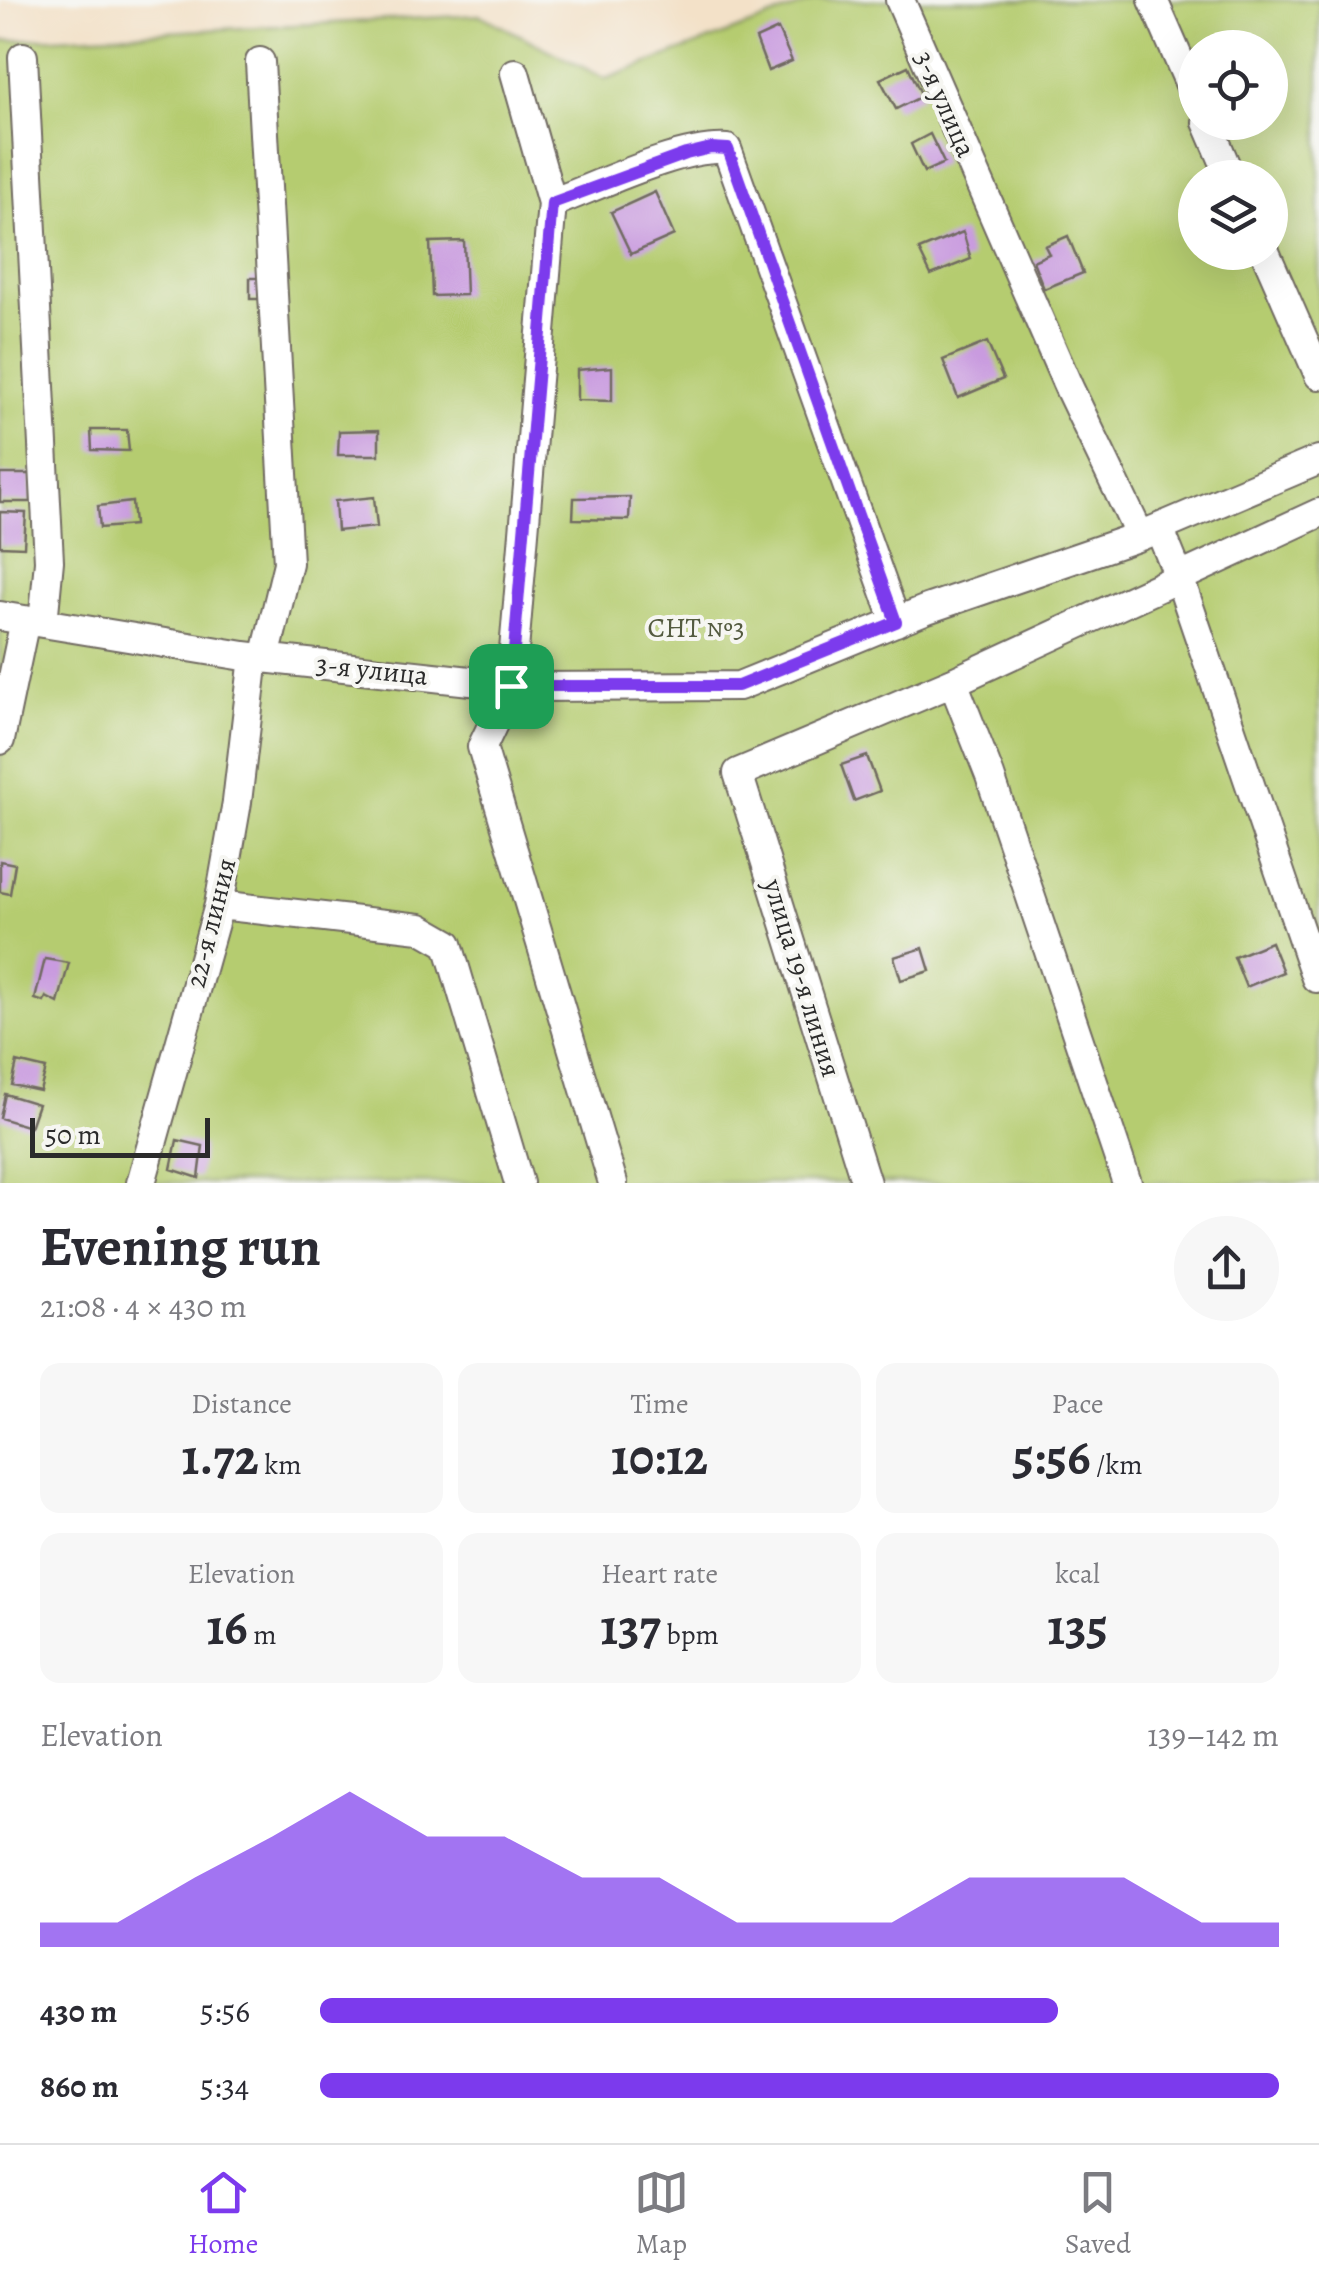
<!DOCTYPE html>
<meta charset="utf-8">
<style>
:root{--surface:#fff;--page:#f7f7f7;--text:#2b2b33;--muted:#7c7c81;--line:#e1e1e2;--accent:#7c3aed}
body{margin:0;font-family:Alegreya,serif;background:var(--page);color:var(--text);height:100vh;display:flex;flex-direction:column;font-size:38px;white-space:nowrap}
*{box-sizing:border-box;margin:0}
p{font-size:32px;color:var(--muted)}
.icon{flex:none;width:55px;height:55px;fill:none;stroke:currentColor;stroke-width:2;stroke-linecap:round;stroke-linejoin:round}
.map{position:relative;height:1183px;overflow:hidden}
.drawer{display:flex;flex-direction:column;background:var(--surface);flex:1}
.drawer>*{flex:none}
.controls{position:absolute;left:1178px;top:30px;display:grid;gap:20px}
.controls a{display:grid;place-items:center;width:110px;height:110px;border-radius:50%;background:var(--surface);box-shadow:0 10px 40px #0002;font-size:50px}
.scale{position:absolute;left:30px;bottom:25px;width:180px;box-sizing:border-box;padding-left:10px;border:5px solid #2b2b2b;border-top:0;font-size:28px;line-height:35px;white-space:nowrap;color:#2b2b2b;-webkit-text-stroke:8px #f6f6f2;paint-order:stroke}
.pin{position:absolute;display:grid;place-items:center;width:85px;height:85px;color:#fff;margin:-42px;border-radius:20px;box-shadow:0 5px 15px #0006}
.round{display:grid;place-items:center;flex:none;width:105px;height:105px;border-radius:52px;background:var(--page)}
.summary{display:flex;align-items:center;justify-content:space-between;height:170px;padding:0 40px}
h1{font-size:55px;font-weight:600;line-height:75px}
.metrics{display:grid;grid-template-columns:repeat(3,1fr);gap:15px;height:170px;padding:10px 40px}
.metrics div{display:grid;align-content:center;border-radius:20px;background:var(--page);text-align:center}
.metrics b{font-size:50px;font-weight:600}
.metrics small{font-size:28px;font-weight:400}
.metrics p{font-size:28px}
.chart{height:280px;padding:20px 40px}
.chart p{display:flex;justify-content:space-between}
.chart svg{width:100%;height:180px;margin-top:10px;fill:var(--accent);opacity:.7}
ul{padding:0 40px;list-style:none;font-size:32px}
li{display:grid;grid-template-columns:160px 120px 1fr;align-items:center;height:75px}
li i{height:25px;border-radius:12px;background:var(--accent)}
.menu{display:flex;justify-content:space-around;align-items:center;height:140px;border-top:2px solid var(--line);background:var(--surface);font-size:28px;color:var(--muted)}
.menu a{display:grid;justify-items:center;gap:5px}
.menu .current{color:var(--accent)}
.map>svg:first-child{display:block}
</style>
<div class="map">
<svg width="1319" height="1183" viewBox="0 0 1319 1183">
<rect width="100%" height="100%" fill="#f6f6f2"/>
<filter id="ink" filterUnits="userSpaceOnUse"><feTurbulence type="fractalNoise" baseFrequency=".01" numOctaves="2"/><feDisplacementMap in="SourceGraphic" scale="20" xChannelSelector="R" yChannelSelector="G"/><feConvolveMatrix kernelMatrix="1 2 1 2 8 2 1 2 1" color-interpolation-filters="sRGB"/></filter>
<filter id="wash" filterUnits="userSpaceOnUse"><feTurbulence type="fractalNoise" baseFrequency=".0048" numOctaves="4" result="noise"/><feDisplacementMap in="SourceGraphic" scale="40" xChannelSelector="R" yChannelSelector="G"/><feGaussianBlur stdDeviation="2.25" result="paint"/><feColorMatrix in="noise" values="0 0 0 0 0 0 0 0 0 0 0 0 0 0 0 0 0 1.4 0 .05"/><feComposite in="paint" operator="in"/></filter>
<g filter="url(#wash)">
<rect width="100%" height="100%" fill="#f3e1c8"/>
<path fill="#b5cc70" stroke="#707c4e" stroke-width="2.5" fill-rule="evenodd" d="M817,0H1319V1183H0V41L480,15L606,79ZM1195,48H1270V122H1195ZM1195,178H1270V252H1195Z"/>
<g id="blocks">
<path fill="#c99bdf" d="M778,29L792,61L768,71L756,39Z
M908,66L922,96L896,109L880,79Z
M930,134L944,163L924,172L911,144Z
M655,192L674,235L631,254L611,212Z
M963,232L971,259L931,275L919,250Z
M1068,236L1083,273L1044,289L1033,261L1049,254L1045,246Z
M464,241L466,295L432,296L430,242Z
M250,278H269L268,299H250Z
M987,342L1003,379L958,398L943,360Z
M612,367V401L577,400V370Z
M91,430H127L129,451L92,450Z
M379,430V455H338L339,431Z
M0,474H31V502H0Z
M374,497L377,527L337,531L335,501Z
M630,497L629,520L573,519L574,498Z
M132,502L134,525L100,528L98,506Z
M0,512L26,513L24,547L0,546Z
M867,756L880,791L854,801L841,765Z
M0,861L15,864L10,894L0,892Z
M1271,942L1283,972L1246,987L1234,957Z
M923,948L930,971L901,980L894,957Z
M45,959L69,963L58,1003L46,997L44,1002L35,999Z
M17,1062L46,1069L40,1091L12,1085Z
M5,1094L38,1104L30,1127L0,1118Z
M177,1140L203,1146L199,1178L171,1169Z"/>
</g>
</g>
<g filter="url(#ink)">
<use href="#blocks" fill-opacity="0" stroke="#716b62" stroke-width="2.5"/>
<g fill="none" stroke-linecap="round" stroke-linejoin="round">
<g stroke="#716b62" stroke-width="32">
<path id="street" d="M900,0L1069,388L1140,536
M1153,0L1195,96
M23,57L49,561L43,623
M260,62L288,563L265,658
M515,73L552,203
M1207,122L1231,178
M1265,252L1319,375
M1159,528L1179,577L1316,978
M0,616L244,656L525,687L739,686L927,609L1140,536L1319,460
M953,682L990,776L1127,1183
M0,740L25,620
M219,905L420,928L448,944L519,1183
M141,1183L219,905L237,802L254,657
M613,1183L482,747L511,686L552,203C600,185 679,146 727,149L896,622
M866,1183L738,773L953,682L1319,513"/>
</g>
<use href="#street" stroke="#fff" stroke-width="28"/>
</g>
</g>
<g fill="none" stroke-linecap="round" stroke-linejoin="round" filter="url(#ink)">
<g stroke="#fff" stroke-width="20">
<path id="route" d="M711,148L728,149L896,622L738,686H511L552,203L686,154Z"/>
</g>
<use href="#route" stroke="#7c3aed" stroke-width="12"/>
</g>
<g text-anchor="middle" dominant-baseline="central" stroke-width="8" stroke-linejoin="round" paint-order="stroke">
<g font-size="28" fill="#2b2b2b" stroke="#f6f6f2">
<text transform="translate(945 104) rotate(66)">3-я улица</text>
<text transform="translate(372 670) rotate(6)">3-я улица</text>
<text transform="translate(211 923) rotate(-76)">22-я линия</text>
<text transform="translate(802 978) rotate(73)">улица 19-я линия</text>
</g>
<g font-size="28" fill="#545b40" stroke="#f6f6f2">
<text x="696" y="628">СНТ №3</text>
</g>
</g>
</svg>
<div class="controls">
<a><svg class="icon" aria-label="locate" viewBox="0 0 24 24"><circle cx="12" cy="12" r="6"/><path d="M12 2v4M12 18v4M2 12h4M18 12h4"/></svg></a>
<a><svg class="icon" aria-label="layers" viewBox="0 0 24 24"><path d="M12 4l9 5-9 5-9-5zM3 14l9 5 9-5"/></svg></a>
</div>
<div class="scale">50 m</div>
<div class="pin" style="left:511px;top:686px;background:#1e9e55"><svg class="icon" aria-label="arrive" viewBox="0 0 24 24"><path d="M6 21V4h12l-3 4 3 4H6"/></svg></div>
</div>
<section class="drawer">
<div class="summary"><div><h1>Evening run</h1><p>21:08 · 4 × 430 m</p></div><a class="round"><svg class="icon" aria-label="share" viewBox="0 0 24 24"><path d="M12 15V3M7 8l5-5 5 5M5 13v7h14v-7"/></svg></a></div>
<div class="metrics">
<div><p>Distance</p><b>1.72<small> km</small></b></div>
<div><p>Time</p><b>10:12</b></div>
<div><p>Pace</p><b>5:56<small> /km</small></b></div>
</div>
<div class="metrics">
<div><p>Elevation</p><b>16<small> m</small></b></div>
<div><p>Heart rate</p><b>137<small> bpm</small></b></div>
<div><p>kcal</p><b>135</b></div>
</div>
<div class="chart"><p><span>Elevation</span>139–142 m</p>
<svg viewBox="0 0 160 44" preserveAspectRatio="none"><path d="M0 44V38L10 38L20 27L30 17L40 6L50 17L60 17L70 27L80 27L90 38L100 38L110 38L120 27L130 27L140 27L150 38L160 38V44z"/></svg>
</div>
<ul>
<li><b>430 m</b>5:56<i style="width:77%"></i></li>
<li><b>860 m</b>5:34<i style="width:100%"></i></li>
</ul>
</section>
<nav class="menu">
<a class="current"><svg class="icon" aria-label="home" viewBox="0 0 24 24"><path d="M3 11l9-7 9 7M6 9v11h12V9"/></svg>Home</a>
<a><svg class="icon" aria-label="map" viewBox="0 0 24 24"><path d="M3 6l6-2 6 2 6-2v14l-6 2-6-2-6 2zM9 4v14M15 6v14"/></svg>Map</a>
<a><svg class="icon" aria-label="saved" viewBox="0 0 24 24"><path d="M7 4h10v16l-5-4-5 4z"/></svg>Saved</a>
</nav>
